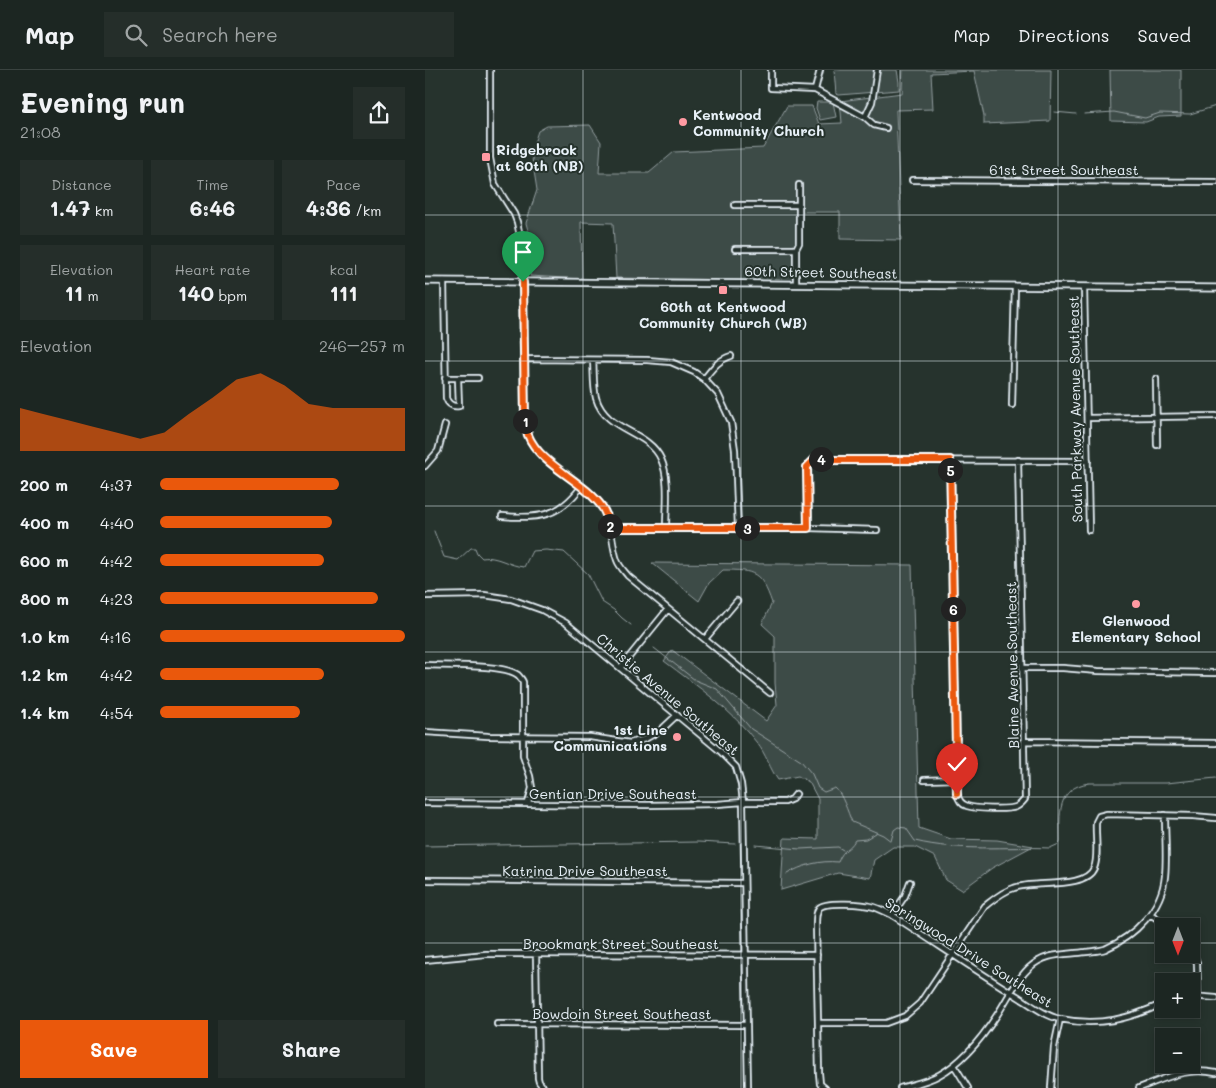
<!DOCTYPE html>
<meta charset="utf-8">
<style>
:root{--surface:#1c2622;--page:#252e2a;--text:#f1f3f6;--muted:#a0a5a5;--line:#3a4340;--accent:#ea580c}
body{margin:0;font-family:Mali,sans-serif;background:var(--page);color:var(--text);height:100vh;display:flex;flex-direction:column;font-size:19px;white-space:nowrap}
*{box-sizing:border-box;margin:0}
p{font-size:16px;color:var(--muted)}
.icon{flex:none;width:28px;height:28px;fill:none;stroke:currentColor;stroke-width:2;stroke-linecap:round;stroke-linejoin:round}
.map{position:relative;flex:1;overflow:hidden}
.panel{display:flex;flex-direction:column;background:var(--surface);width:425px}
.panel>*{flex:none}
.needle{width:32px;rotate:180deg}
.buttons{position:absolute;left:730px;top:848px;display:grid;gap:10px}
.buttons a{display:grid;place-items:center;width:45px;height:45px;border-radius:0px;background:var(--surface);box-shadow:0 2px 8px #0003,0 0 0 1px var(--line);font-size:25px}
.pin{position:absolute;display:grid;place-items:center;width:42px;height:42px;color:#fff;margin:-51px -21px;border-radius:50% 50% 50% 0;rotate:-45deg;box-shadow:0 0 5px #0007}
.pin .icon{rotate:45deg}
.km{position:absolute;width:25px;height:25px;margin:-12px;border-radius:50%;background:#222;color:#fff;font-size:14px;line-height:25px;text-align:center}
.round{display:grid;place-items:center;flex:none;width:52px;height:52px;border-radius:0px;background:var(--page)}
.overview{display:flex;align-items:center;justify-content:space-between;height:85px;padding:0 20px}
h1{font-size:28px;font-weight:700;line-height:38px}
.stats{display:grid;grid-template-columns:repeat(3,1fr);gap:8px;height:85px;padding:5px 20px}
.stats div{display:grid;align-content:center;border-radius:0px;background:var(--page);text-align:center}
.stats b{font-size:21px;font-weight:700}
.stats small{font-size:14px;font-weight:400}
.stats p{font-size:14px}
.chart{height:140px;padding:10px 20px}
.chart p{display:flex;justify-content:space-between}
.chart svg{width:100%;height:90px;margin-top:5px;fill:var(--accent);opacity:.7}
.primary-button{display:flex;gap:10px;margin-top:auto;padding:10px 20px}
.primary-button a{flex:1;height:58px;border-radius:0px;background:var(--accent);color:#fff;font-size:20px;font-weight:700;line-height:58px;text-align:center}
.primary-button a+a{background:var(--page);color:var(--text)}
ul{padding:0 20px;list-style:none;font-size:16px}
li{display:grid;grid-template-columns:80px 60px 1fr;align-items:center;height:38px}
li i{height:12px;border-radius:6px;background:var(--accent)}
header{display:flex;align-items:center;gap:30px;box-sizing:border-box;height:70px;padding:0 25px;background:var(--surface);border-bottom:1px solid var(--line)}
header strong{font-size:24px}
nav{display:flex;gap:28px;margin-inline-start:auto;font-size:18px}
.search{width:350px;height:45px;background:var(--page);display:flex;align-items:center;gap:12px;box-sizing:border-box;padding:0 18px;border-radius:0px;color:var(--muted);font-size:19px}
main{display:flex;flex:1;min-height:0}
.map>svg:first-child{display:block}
</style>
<header>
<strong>Map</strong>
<div class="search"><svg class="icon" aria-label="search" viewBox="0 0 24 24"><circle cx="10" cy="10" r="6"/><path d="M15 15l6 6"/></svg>Search here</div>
<nav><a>Map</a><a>Directions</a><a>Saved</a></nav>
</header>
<main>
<section class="panel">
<div class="overview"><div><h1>Evening run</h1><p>21:08</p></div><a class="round"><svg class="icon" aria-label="share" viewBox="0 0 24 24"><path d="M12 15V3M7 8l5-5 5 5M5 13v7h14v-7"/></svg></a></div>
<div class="stats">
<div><p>Distance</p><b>1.47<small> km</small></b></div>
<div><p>Time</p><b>6:46</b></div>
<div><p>Pace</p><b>4:36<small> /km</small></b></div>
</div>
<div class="stats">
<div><p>Elevation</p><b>11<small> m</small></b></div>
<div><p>Heart rate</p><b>140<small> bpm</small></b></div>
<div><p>kcal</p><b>111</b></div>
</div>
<div class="chart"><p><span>Elevation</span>246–257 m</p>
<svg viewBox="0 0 160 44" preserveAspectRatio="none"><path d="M0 44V23L10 26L20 29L30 32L40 35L50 38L60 35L70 26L80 18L90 9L100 6L110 12L120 21L130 23L140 23L150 23L160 23V44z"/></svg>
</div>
<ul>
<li><b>200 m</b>4:37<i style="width:73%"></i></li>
<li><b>400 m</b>4:40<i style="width:70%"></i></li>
<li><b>600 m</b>4:42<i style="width:67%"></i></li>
<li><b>800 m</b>4:23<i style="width:89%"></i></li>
<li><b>1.0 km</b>4:16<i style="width:100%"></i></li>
<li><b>1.2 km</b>4:42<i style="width:67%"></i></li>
<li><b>1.4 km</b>4:54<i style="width:57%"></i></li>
</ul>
<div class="primary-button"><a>Save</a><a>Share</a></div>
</section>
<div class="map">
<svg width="791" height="1018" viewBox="0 0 791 1018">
<rect width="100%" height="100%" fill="#26332d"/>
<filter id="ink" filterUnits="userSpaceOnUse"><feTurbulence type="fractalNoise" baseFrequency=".02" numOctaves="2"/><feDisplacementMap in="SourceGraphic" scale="10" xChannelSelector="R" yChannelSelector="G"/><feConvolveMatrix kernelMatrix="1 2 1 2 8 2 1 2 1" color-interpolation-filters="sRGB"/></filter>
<g filter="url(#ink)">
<path fill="#3e4b47" stroke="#939ea0" d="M409,0H472L474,12V20L414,25L411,24Z
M478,0H626L625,51L559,54V46L549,1L506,3L508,39L471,40L476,170L415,169V142H372L373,211L191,208L188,153L156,152L157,209L105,206V168L101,153L112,120L106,82L113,61L122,56L165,55L176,72L174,103H224L249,82L338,78L362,36H387L394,54L417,53L415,31L477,23Z
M685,0H756V46L734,47L721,52L686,51Z
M392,32H408L411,47L395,50L391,38Z
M227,493L487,495L494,758L526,769L572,770L608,776L567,798L537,820L521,810L510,787L490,777H468L449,790L445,808L413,803L356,820L359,768L393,769V729L384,712L373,706L353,710C345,699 341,684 332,673C307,640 272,616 239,591L247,580L341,651L352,635L350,613V566L337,554L347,533C336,502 330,500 298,500L284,513L274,531Z"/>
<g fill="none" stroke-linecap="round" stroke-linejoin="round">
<path stroke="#98a3a5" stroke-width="1" d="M629,42L651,44
M659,44L689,42L720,48L735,43L765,44L791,36
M9,461L19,487L33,490L46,478H50L52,483L57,488C72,485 84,496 99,497L107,481L121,480L139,482L163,504L177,532L189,540L197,548L206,555
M229,578L270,610L292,619L326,659L376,691L387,704L393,718L399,722L410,718C417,723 423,743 427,752L458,765L466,771L469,760L473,757L481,758L490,771C535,782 580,776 625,778L634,774L635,771C635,744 631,718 664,713H741L791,708
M330,775L375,779L413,777L418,780
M0,776L273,772L310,774
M362,804C377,795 396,790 413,792C419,777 424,781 430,770L441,769L451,763"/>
<g stroke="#e8f1f8" stroke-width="8">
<path id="minor" d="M65,0V88L70,114L89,144L92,152L97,175L100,349C101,354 101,360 103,365C115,397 159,410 178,438C188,453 186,473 192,490C194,496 199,501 203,506L345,623
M346,0V18L390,20L440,47L449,55L461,58
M390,20L395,0
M440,47L447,32L452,0
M487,110L791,112
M310,135H374
M310,179H371
M19,211L21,328C23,334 27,337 34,336L33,308
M371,214V179L374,173V115
M659,217L664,460
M99,289L222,290L246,292L269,302L279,309L293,324L306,352L310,380L313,458
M168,290C169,302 168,316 171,328C181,362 223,360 236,389C245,409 241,436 241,458
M20,308H53
M279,309C287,299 293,290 306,286
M731,309L732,375
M587,335L590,216
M662,348L791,346
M525,390L532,724C534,730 536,734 542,736C551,739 582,740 591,737C595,735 597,733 600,729L593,390
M0,396L13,381L20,355
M77,446C113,449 134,447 156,417
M186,458H383L452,460
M383,458L382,397L389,390L663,391
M0,526L59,525L86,529L117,540L141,553L295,681L311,697L316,714L318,732L323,1018
M280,569L312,531
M0,595C20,596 79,594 93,605C94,606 98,611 98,612V686L105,706L107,718L103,733
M196,597L243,539
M598,598H638L673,601L791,603
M0,662L63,666L165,667L205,673L220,669L236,660L252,645
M600,671L791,673
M499,710L532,709
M0,733L222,735L292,734L318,732H360L367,729L371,724
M0,810L319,813
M725,844L744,856
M467,845L480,826L485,812
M766,877L772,893L773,925
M111,884L113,1008L114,1012L119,1018
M0,890L61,884L392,885
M766,926L791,928
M393,953H461L480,946L495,933L560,836C569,829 578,821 589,818C609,810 660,820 669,798C674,787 670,765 671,752L674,746L682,744L768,746L791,748
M72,954L321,955
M529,995L543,1018
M400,1018L395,1014L394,1003L391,854C391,849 391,842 394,838C400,831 439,834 449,837C455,839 461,842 467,845C509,872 550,900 592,926C605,934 620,946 635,949C674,957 704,949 739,933
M475,1018C488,1014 502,1012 514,1005C538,992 557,968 572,945C582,930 590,911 604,898C621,882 640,885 661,882C667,881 674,881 680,879C710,866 737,839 740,806C742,786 740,765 740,745
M626,1018L629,977L635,949
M714,1018C742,1008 760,997 791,1003"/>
</g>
<g stroke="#e8f1f8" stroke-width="9">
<path id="secondary" d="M0,211L791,218"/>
</g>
<use href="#minor" stroke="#26332d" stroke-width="4.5"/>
<use href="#secondary" stroke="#26332d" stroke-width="5.5"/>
</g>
</g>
<g fill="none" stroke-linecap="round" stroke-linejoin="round" filter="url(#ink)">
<g stroke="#fff" stroke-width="10">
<path id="route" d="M98,212L100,349C101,354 101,360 103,365C115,395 158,410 177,437C181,443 183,451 186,458H383L382,397L389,390H525L532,724"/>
</g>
<use href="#route" stroke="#ea580c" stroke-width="6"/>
</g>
<path fill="none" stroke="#e8f1f8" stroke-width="1" stroke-opacity="0.55" d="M158,0V1018M316,0V1018M475,0V1018M633,0V1018M0,145H791M0,291H791M0,436H791M0,582H791M0,727H791M0,873H739M766,873H791"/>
<g fill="#ff9aa2" stroke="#26332d" stroke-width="2">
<circle cx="258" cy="52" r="5"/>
<rect x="56" y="82" width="10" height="10" rx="2.5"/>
<rect x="293" y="215" width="10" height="10" rx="2.5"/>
<circle cx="711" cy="534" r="5"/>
<circle cx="252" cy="667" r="5"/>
</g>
<g text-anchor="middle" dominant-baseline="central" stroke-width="4" stroke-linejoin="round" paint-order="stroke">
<g font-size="14" font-weight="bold" fill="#e8f1f8" stroke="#26332d" text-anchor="start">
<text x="268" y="44">Kentwood<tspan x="268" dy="16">Community Church</tspan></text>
<text x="71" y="79">Ridgebrook<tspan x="71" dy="16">at 60th (NB)</tspan></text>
<text x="298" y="236" text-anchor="middle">60th at Kentwood<tspan x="298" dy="16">Community Church (WB)</tspan></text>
<text x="711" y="550" text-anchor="middle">Glenwood<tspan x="711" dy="16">Elementary School</tspan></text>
<text x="242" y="659" text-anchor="end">1st Line<tspan x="242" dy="16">Communications</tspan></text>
</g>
<g font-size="14" fill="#e8f1f8" stroke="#26332d">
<text x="639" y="99">61st Street Southeast</text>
<text transform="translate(396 202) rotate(1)">60th Street Southeast</text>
<text transform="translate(650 339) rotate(-91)">South Parkway Avenue Southeast</text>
<text transform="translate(587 595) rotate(-91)">Blaine Avenue Southeast</text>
<text transform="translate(243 624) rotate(40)">Christie Avenue Southeast</text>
<text x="188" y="723">Gentian Drive Southeast</text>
<text x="160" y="800">Katrina Drive Southeast</text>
<text x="196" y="873">Brookmark Street Southeast</text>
<text transform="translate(544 882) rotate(32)">Springwood Drive Southeast</text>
<text x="197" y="943">Bowdoin Street Southeast</text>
</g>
</g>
</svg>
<div class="buttons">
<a><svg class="needle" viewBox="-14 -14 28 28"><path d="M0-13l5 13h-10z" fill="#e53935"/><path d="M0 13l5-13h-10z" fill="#a0a5a5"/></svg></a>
<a>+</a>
<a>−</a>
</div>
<div class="pin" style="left:98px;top:212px;background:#1e9e55"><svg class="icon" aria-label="arrive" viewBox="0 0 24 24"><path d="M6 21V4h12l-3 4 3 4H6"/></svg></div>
<div class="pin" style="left:532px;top:724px;background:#d93025"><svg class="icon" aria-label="check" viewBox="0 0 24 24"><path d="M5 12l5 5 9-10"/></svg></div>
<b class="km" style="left:100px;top:351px">1</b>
<b class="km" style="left:185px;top:456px">2</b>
<b class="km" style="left:322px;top:458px">3</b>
<b class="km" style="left:396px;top:389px">4</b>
<b class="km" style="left:525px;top:400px">5</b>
<b class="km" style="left:528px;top:539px">6</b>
</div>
</main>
